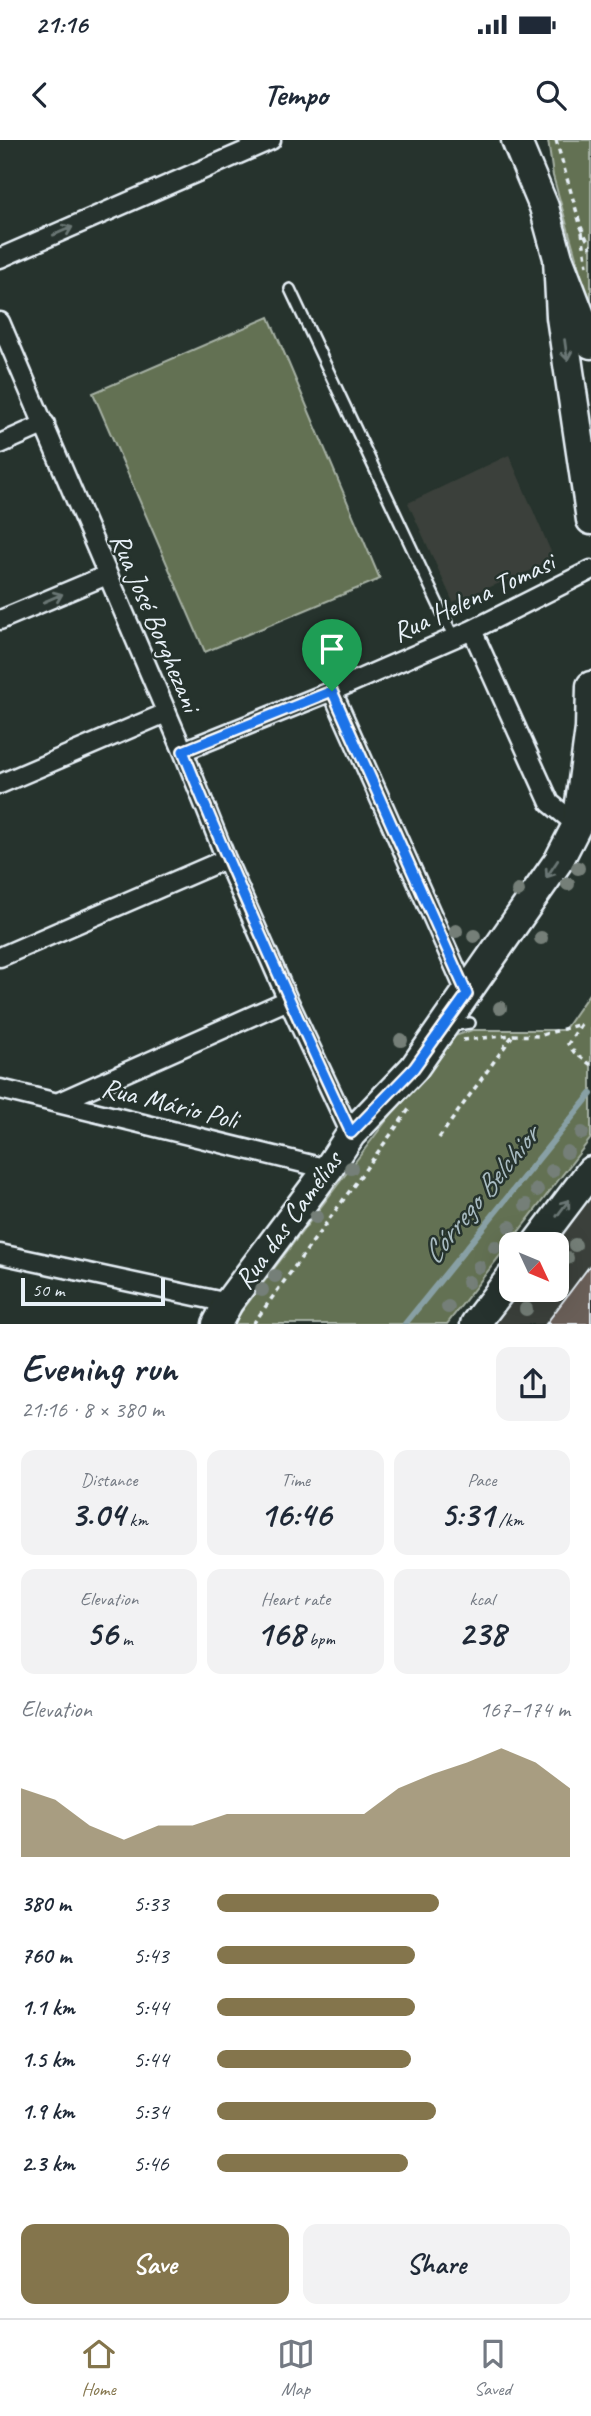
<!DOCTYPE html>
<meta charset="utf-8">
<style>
:root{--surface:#fff;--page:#f2f2f3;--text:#1f2937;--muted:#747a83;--line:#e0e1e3;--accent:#84754c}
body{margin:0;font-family:Caveat,sans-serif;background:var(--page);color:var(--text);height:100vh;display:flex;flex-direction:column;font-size:26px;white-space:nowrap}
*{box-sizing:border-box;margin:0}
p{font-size:23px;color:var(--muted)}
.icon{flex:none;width:38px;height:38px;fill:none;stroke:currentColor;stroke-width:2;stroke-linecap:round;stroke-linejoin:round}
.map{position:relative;height:1184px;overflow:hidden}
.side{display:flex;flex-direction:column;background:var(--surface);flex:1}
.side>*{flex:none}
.needle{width:46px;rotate:134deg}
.fabs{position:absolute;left:499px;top:1092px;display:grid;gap:14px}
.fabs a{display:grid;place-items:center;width:70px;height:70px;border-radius:14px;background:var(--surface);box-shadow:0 7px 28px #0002;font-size:35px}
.scale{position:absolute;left:21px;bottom:18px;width:144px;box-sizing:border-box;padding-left:7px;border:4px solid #e8f1f8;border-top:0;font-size:19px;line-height:24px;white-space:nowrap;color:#e8f1f8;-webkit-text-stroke:5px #26332d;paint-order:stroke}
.pin{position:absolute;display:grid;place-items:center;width:60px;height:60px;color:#fff;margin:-72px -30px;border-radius:50% 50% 50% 0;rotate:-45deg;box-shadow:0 0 7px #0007}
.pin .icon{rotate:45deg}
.round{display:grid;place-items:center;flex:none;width:74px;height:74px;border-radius:14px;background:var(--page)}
.headline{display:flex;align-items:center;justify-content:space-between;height:119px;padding:0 21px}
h1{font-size:38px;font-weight:700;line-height:52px}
.metrics{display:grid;grid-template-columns:repeat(3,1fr);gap:10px;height:119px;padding:7px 21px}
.metrics div{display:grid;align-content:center;border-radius:14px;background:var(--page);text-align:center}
.metrics b{font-size:35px;font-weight:700}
.metrics small{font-size:19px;font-weight:400}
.metrics p{font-size:19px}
.chart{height:196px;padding:14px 21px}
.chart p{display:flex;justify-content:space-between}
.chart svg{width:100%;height:126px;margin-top:7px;fill:var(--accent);opacity:.7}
.cta{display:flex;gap:14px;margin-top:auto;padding:14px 21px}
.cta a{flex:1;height:80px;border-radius:14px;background:var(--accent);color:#fff;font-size:28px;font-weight:700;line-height:80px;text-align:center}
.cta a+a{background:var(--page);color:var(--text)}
ul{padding:0 21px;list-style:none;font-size:23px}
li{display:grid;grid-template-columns:112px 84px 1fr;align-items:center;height:52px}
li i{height:18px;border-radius:9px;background:var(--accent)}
.status{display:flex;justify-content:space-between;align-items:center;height:49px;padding:0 35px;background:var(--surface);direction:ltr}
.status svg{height:19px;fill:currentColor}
header{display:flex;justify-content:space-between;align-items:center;height:91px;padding:0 21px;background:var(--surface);font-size:32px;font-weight:700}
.tab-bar{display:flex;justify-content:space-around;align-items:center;height:98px;border-top:2px solid var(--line);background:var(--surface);font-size:19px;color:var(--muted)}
.tab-bar a{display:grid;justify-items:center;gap:4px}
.tab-bar .on{color:var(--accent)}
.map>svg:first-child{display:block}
</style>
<div class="status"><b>21:16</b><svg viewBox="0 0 49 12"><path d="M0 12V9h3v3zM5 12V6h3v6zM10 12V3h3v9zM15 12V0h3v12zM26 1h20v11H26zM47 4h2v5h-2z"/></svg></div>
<header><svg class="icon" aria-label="back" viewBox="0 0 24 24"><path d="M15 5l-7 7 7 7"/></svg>Tempo<svg class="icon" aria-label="search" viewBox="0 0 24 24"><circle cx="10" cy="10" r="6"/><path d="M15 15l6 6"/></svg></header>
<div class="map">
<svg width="591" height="1184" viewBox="0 0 591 1184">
<defs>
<filter id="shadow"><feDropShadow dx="6" dy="-6" stdDeviation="0" flood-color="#0009"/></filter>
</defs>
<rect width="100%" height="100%" fill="#26332d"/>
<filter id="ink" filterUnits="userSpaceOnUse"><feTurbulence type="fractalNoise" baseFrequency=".0143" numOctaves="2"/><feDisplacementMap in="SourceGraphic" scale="14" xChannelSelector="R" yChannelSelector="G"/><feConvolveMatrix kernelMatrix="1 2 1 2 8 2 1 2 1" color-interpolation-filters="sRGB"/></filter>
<g filter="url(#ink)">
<path fill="#3a403a" d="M509,315L555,421L453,462L408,363Z
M591,1046V1184H486L512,1150H556V1104H547Z"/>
<path fill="#647152" stroke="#a6b1a5" stroke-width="2" d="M548,0H591V170L553,36Z
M269,177L380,439L205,512L93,253Z
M591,851V998L447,1184H232L449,898L472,890H564Z"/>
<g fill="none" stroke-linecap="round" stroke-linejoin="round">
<path stroke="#88a0a5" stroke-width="6" d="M405,1184L591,954"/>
</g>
<path fill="#6a5e58" stroke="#e8f1f8" stroke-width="2" filter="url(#shadow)" d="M591,1124V1184H546Z"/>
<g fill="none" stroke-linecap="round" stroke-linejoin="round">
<g stroke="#e8f1f8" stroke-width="14">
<path id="service" d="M290,149L454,498
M451,886L470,883"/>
</g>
<g stroke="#e8f1f8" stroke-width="23">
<path id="minor" d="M0,118L271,0
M0,182L183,611L226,719L288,860L351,994
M0,304L45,284
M0,480L107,435
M472,490L550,663L577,685
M332,551L467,854
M183,611L332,551L472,490L591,430
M0,644L166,573
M0,817L226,719
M0,949L328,1029
M59,962L288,860
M0,1114L228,1163"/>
</g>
<g stroke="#e8f1f8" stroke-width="33">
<path id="primary" d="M516,0L544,67L558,118L591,204
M558,118L561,177L591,380
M536,1104L591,1031
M217,1184L228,1163L328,1029L351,994L414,928L559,720L577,685L590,589L591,546
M475,1184L511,1137"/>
</g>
<path stroke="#e8f1f8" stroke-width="3.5" stroke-dasharray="5 5" stroke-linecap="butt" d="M556,0L581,87L591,108
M582,92L587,126
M463,900L513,895L538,896L581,884L568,904L574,912L591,925
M439,998L513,895
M253,1184L410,968"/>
<use href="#service" stroke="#26332d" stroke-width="9"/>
<use href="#minor" stroke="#26332d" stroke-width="18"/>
<use href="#primary" stroke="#26332d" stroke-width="28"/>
</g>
<g fill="#747f78">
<circle cx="578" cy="728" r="7"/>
<circle cx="568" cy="744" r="7"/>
<circle cx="518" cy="751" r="7"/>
<circle cx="456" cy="791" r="7"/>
<circle cx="474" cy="796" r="7"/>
<circle cx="541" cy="798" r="7"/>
<circle cx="500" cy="868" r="7"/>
<circle cx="401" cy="900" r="7"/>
<circle cx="582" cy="993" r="7"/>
<circle cx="567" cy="1012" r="7"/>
<circle cx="351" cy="1028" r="7"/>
<circle cx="552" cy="1031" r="7"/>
<circle cx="537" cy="1050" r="7"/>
<circle cx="526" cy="1065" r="7"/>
<circle cx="316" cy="1077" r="7"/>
<circle cx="510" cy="1087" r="7"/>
<circle cx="575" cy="1105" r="7"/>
<circle cx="495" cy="1107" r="7"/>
<circle cx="567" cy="1118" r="7"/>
<circle cx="479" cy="1127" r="7"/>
<circle cx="275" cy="1136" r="7"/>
<circle cx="468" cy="1142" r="7"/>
<circle cx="262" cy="1150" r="7"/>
<circle cx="448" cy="1167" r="7"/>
<circle cx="526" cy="1169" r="7"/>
</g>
<defs><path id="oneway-shaft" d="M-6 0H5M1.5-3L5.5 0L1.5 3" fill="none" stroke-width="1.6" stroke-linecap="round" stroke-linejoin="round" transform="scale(1.75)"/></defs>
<g stroke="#6a7674">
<use href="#oneway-shaft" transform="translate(63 91) rotate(-23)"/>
<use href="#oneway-shaft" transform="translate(566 210) rotate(82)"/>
<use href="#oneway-shaft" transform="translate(53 458) rotate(-23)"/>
<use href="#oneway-shaft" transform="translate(552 729) rotate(124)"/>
<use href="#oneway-shaft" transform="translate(563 1068) rotate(-53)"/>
</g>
</g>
<g fill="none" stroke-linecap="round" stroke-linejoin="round" filter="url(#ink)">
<g stroke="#fff" stroke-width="14">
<path id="route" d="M332,551L467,854L414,928L351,993C292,867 235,741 183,611Z"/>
</g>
<use href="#route" stroke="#1a73e8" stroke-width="9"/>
</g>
<g text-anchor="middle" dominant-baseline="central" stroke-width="5" stroke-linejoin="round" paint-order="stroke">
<g font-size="28" fill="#e8f1f8" stroke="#26332d">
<text transform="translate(473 457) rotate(-25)">Rua Helena Tomasi</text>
<text transform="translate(156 482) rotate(67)">Rua José Borghezani</text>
<text transform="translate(170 963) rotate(14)">Rua Mário Poli</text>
<text transform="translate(288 1080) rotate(-54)">Rua das Camélias</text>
</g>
<g font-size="30" font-style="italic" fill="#a8bbc1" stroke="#26332d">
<text transform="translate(480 1055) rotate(-51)">Córrego Belchior</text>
</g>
</g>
</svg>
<div class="fabs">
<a><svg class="needle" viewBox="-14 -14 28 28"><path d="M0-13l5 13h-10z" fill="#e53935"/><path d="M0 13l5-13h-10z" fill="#747a83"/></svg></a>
</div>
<div class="scale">50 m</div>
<div class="pin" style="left:332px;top:551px;background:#1e9e55"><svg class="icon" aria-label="arrive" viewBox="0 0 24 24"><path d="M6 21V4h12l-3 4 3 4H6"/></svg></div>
</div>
<section class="side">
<div class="headline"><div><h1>Evening run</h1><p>21:16 · 8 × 380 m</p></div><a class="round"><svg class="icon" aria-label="share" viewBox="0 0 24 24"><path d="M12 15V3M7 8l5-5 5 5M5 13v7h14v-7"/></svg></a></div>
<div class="metrics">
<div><p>Distance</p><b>3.04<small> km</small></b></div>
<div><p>Time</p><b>16:46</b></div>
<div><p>Pace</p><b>5:31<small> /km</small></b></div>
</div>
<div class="metrics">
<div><p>Elevation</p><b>56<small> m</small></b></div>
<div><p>Heart rate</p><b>168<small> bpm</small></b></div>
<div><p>kcal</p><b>238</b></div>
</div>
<div class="chart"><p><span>Elevation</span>167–174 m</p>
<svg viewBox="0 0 160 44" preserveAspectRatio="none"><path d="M0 44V20L10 24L20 33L30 38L40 33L50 33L60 29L70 29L80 29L90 29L100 29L110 20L120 15L130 11L140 6L150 11L160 20V44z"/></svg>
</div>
<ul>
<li><b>380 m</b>5:33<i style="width:63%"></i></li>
<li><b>760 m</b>5:43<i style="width:56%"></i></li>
<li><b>1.1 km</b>5:44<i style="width:56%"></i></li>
<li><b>1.5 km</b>5:44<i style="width:55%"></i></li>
<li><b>1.9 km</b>5:34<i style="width:62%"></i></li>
<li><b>2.3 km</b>5:46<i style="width:54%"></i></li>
</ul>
<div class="cta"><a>Save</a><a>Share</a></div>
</section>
<nav class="tab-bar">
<a class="on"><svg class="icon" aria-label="home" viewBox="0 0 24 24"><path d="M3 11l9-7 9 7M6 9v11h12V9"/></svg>Home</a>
<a><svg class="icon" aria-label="map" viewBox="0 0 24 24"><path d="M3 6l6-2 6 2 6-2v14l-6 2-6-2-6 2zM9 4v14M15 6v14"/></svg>Map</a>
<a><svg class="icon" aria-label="saved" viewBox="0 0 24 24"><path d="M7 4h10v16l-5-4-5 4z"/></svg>Saved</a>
</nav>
